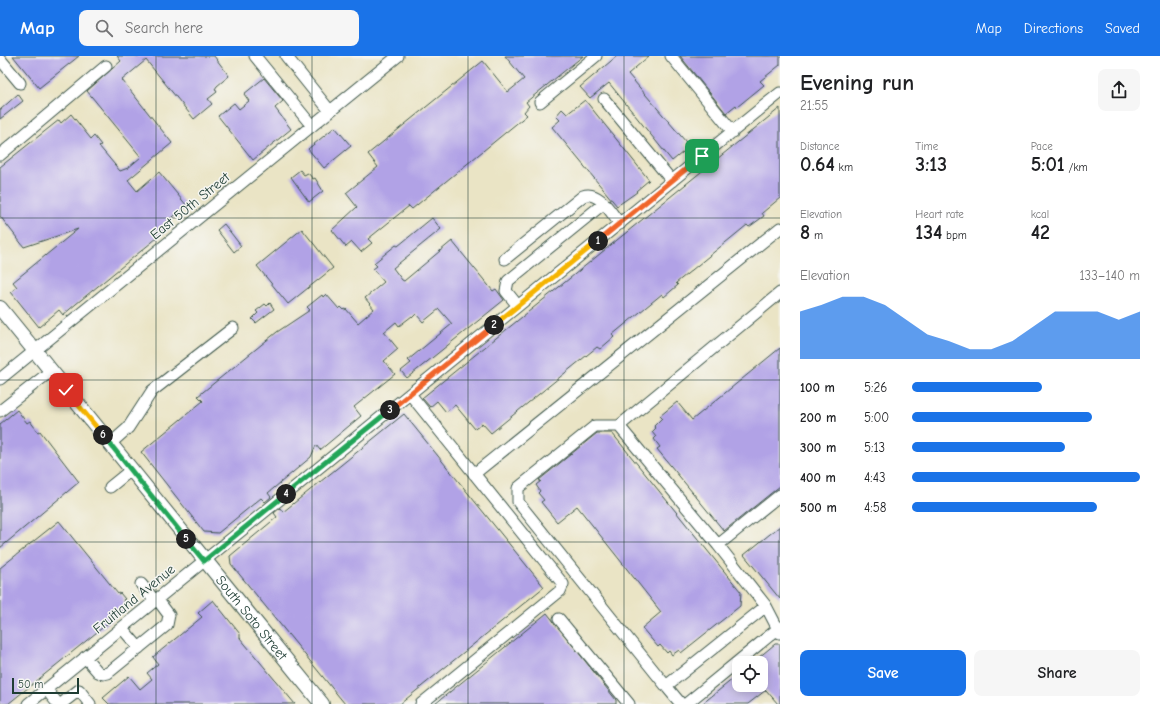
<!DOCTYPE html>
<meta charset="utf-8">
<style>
:root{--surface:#fff;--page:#f6f6f6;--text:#202124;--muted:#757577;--accent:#1a73e8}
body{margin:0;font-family:"Comic Neue",sans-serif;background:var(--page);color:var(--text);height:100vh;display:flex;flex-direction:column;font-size:15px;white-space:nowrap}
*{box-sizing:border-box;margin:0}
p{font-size:13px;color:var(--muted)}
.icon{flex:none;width:22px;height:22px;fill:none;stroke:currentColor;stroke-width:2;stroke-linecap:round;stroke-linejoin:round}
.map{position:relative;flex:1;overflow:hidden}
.side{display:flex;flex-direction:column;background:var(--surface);width:380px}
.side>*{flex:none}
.tools{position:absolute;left:732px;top:600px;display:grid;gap:8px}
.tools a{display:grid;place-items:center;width:36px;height:36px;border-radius:8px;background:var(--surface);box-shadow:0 2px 10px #0003;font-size:20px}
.scale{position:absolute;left:12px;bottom:10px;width:67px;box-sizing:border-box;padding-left:4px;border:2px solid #1f3d34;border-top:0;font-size:11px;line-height:14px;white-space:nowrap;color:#1f3d34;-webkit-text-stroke:3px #f6f6f2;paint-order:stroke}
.pin{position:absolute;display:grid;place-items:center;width:34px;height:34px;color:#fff;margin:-17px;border-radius:8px;box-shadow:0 2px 6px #0006}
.km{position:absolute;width:20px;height:20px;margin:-10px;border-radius:50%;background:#222;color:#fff;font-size:11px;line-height:20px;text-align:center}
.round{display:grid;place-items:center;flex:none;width:42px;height:42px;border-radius:8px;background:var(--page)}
.summary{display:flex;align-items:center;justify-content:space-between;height:68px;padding:0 20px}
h1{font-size:22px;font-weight:700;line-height:30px}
.metrics{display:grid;grid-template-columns:repeat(3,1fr);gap:6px;height:68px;padding:4px 20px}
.metrics div{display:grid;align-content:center}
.metrics b{font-size:20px;font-weight:700}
.metrics small{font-size:11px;font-weight:400}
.metrics p{font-size:11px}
.chart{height:112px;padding:8px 20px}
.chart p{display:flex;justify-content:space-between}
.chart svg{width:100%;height:72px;margin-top:4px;fill:var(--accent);opacity:.7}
.button{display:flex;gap:8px;margin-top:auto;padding:8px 20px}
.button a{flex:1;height:46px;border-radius:8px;background:var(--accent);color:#fff;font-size:16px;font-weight:700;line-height:46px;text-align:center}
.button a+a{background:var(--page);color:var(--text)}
ul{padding:0 20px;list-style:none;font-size:13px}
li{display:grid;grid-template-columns:64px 48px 1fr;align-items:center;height:30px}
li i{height:10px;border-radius:5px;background:var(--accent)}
header{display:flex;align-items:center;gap:24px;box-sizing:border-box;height:56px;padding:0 20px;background:var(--accent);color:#fff}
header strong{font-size:19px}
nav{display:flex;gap:22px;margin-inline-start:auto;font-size:14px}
.search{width:280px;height:36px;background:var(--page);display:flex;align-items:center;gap:10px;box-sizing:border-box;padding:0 14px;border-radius:8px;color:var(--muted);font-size:15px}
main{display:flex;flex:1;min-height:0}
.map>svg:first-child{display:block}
</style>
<header>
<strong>Map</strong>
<div class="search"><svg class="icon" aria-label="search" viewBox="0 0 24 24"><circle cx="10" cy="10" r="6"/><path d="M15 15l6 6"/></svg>Search here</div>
<nav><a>Map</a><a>Directions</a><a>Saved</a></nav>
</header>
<main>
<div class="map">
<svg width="780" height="648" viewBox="0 0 780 648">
<rect width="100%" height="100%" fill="#f6f6f2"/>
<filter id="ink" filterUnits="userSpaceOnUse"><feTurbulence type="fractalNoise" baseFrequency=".025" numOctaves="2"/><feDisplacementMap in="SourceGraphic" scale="8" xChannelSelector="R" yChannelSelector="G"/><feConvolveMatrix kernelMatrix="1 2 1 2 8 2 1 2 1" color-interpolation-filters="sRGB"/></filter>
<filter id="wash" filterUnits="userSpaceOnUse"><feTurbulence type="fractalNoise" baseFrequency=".012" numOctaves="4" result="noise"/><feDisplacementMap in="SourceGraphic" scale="16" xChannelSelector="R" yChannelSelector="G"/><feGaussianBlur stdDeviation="0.9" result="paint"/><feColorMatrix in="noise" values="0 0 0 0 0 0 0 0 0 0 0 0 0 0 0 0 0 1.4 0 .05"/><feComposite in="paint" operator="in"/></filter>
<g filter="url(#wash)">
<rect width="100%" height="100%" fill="#eae4c5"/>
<g id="blocks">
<path fill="#b1a2e6" d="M13,0H79L39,32Z
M117,0H214L229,20L217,30L215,33L217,36L208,43L212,48L194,63L146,4L122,24L172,87L128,124L137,135L159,116L187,150L164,168L168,173L76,248L63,259L59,254L39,271L11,236L17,231L13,226L78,173L24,191L0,160V111L59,64L61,67L71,58L91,83L94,80L101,89L99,90L120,115L128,112L141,101L87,35L121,5Z
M505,0H583L526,46L529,50L524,56L527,59L412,153L409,150L368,183L372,187L361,196L352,186L346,191L332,174L357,151L346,137L378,111L368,98L483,5L508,36L524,23Z
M617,0H649L628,18L686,86L684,88L688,92L672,105L609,27L590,42L580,31Z
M680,0H780V9L760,25L764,29L737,51L736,49L726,57Z
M264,22L283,45L275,52L291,73L253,104L218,60L234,47L239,53L249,45L244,38Z
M18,38L23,45L0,63V54Z
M585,44L649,124L636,135L637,136L617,150L552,71L560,64L556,60L562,53L567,58Z
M780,52V142L762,157L764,160L749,171L747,169L676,227L678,229L664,241L662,238L612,279L614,281L600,293L597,291L491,377L482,367L475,373L455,349L446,356L437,345L430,351L422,342Z
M335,71L351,90L324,112L308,93Z
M300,114L304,119L308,117L313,123L315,122L323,135L309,146L291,121Z
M432,162L441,173L393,212L402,224L404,225L452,185L493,235L496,233L504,244L407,322L401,315L411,307L408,304L452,268L439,253L423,266L416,258L413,261L412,260L399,270L396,266L384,276L398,293L384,305L395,318L354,351L361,360L320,394L316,389L311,401L268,437L271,441L265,446L261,442L218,477L204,476L141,396L203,345L198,340L277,276L310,254L307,251L322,239L323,241L326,238L339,253L341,251L344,254L346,253L358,267L374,253L365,242L384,226L373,213L377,210L374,207L396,189L398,190Z
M224,168L241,190L234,196L217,174Z
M302,173L333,212L288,248L257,210Z
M270,247L274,253L256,267L252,263L258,257L256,255L265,248L267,250Z
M780,292V430L724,475L657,393L660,391L654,383L656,381L652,376L656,372L654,370L662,362L660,360L677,346L692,364Z
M17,354L27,367L30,365L38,376L40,375L79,426L0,492V368Z
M404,358L544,531L400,648H345L231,508L230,500L277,461L274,457L280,452L283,456Z
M597,377H612L741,536L740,550L681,597L679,594L672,599L669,595L667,597L660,589L658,591L642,572L661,556L577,450L557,466L541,446L544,444L538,437L540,435L536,429L541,425L539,424Z
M59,465L118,538L120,537L125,543L123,544L128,551L8,648H0V512Z
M780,470V543L744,499Z
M213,544L240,578V582L295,648H109L103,642L129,620L140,633L152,623L147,617L158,608L153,601L202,561L198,557Z
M547,557L616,644V648H435Z
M775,588H780V648H778L766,634L748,648H702L739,618V629H761V607H752Z"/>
</g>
</g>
<g filter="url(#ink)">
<use href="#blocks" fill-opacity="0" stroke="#3d564a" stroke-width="1"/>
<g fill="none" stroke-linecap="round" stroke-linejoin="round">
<g stroke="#3d564a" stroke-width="13">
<path id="minor" d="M255,0L312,70
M286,0L330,55
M671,0L733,76
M0,3L20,27
M604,43L672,125
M540,46L596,0
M0,99L106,10
M505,203L583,140C599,134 611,157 620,168
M518,250L506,235L508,225L603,148
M0,323L398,0
M410,338L563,528L560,535L421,648
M0,355L51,315
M619,370L718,489L766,550L780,577
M110,388L128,372L152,335L233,272
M474,418L780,172
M110,431L131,414
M718,489L780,439
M141,528L155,545
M559,563L629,648
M122,572L139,592
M85,601L98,616L103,618L108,617L167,569L169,559L157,543
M666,630L518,446V432L595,370H619L780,237
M46,633L58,648
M28,648L780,37
M61,648L79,634L90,648
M681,648L666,630L766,550
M686,648L780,571"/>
</g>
<g stroke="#3d564a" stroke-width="16">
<g id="major">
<path id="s1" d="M0,252L322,648"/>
</g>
</g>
<use href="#minor" stroke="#fff" stroke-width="11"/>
<use href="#major" stroke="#fff" stroke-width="14"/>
</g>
</g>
<g fill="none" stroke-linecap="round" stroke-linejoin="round" filter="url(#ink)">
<g stroke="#fff" stroke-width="8">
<path id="split-1" d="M598,185L702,100"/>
</g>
<g stroke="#fff" stroke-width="8">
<path id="split-2" d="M494,269L598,185"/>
</g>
<g stroke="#fff" stroke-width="8">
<path id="split-3" d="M390,354L494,269"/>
</g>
<g stroke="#fff" stroke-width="8">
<path id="split-4" d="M286,438L390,354"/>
</g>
<g stroke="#fff" stroke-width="8">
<path id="split-5" d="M186,483L204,505L286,438"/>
</g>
<g stroke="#fff" stroke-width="8">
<path id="split-6" d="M103,379L186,483"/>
</g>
<g stroke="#fff" stroke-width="8">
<path id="split-7" d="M66,334L103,379"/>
</g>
<use href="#split-1" stroke="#f0652b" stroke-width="5"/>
<use href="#split-2" stroke="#f5b400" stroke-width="5"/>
<use href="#split-3" stroke="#f0652b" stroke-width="5"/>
<use href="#split-4" stroke="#22a559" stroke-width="5"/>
<use href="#split-5" stroke="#22a559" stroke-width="5"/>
<use href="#split-6" stroke="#22a559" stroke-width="5"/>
<use href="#split-7" stroke="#f5b400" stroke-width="5"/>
</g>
<path fill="none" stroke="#1f3d34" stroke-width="1" stroke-opacity="0.55" d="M156,0V648M312,0V648M468,0V648M624,0V648M0,162H780M0,324H780M0,486H780"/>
<g text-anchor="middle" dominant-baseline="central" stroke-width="3" stroke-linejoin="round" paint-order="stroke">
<g font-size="14" fill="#1f3d34" stroke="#f6f6f2">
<text transform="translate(190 150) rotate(-39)">East 50th Street</text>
<text transform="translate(134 543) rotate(-39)">Fruitland Avenue</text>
<text stroke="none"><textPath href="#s1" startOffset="399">South Soto Street</textPath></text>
</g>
</g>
</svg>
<div class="tools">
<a><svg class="icon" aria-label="locate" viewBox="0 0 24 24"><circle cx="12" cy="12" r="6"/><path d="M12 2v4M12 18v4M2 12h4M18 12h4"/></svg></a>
</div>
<div class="scale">50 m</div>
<div class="pin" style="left:702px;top:100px;background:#1e9e55"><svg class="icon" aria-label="arrive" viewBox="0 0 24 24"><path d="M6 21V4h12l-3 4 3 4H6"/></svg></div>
<div class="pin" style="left:66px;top:334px;background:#d93025"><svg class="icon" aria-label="check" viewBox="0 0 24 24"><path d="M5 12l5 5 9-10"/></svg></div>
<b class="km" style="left:598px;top:185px">1</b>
<b class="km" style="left:494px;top:269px">2</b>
<b class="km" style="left:390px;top:354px">3</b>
<b class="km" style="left:286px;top:438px">4</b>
<b class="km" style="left:186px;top:483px">5</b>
<b class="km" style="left:103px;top:379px">6</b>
</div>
<section class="side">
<div class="summary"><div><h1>Evening run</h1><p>21:55</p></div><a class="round"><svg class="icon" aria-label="share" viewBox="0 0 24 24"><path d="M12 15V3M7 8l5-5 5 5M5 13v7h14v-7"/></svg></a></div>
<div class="metrics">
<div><p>Distance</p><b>0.64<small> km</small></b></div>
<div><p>Time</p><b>3:13</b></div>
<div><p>Pace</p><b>5:01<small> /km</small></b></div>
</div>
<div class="metrics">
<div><p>Elevation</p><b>8<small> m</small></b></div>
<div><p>Heart rate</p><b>134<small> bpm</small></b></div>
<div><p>kcal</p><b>42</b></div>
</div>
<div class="chart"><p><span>Elevation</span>133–140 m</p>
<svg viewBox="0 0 160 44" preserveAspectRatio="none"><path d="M0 44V15L10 11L20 6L30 6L40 11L50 20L60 29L70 33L80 38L90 38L100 33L110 24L120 15L130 15L140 15L150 20L160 15V44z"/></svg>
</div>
<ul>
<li><b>100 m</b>5:26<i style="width:57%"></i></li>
<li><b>200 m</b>5:00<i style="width:79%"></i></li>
<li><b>300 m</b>5:13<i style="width:67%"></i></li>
<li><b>400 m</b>4:43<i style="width:100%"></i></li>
<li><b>500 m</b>4:58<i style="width:81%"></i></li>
</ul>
<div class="button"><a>Save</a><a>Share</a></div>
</section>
</main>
